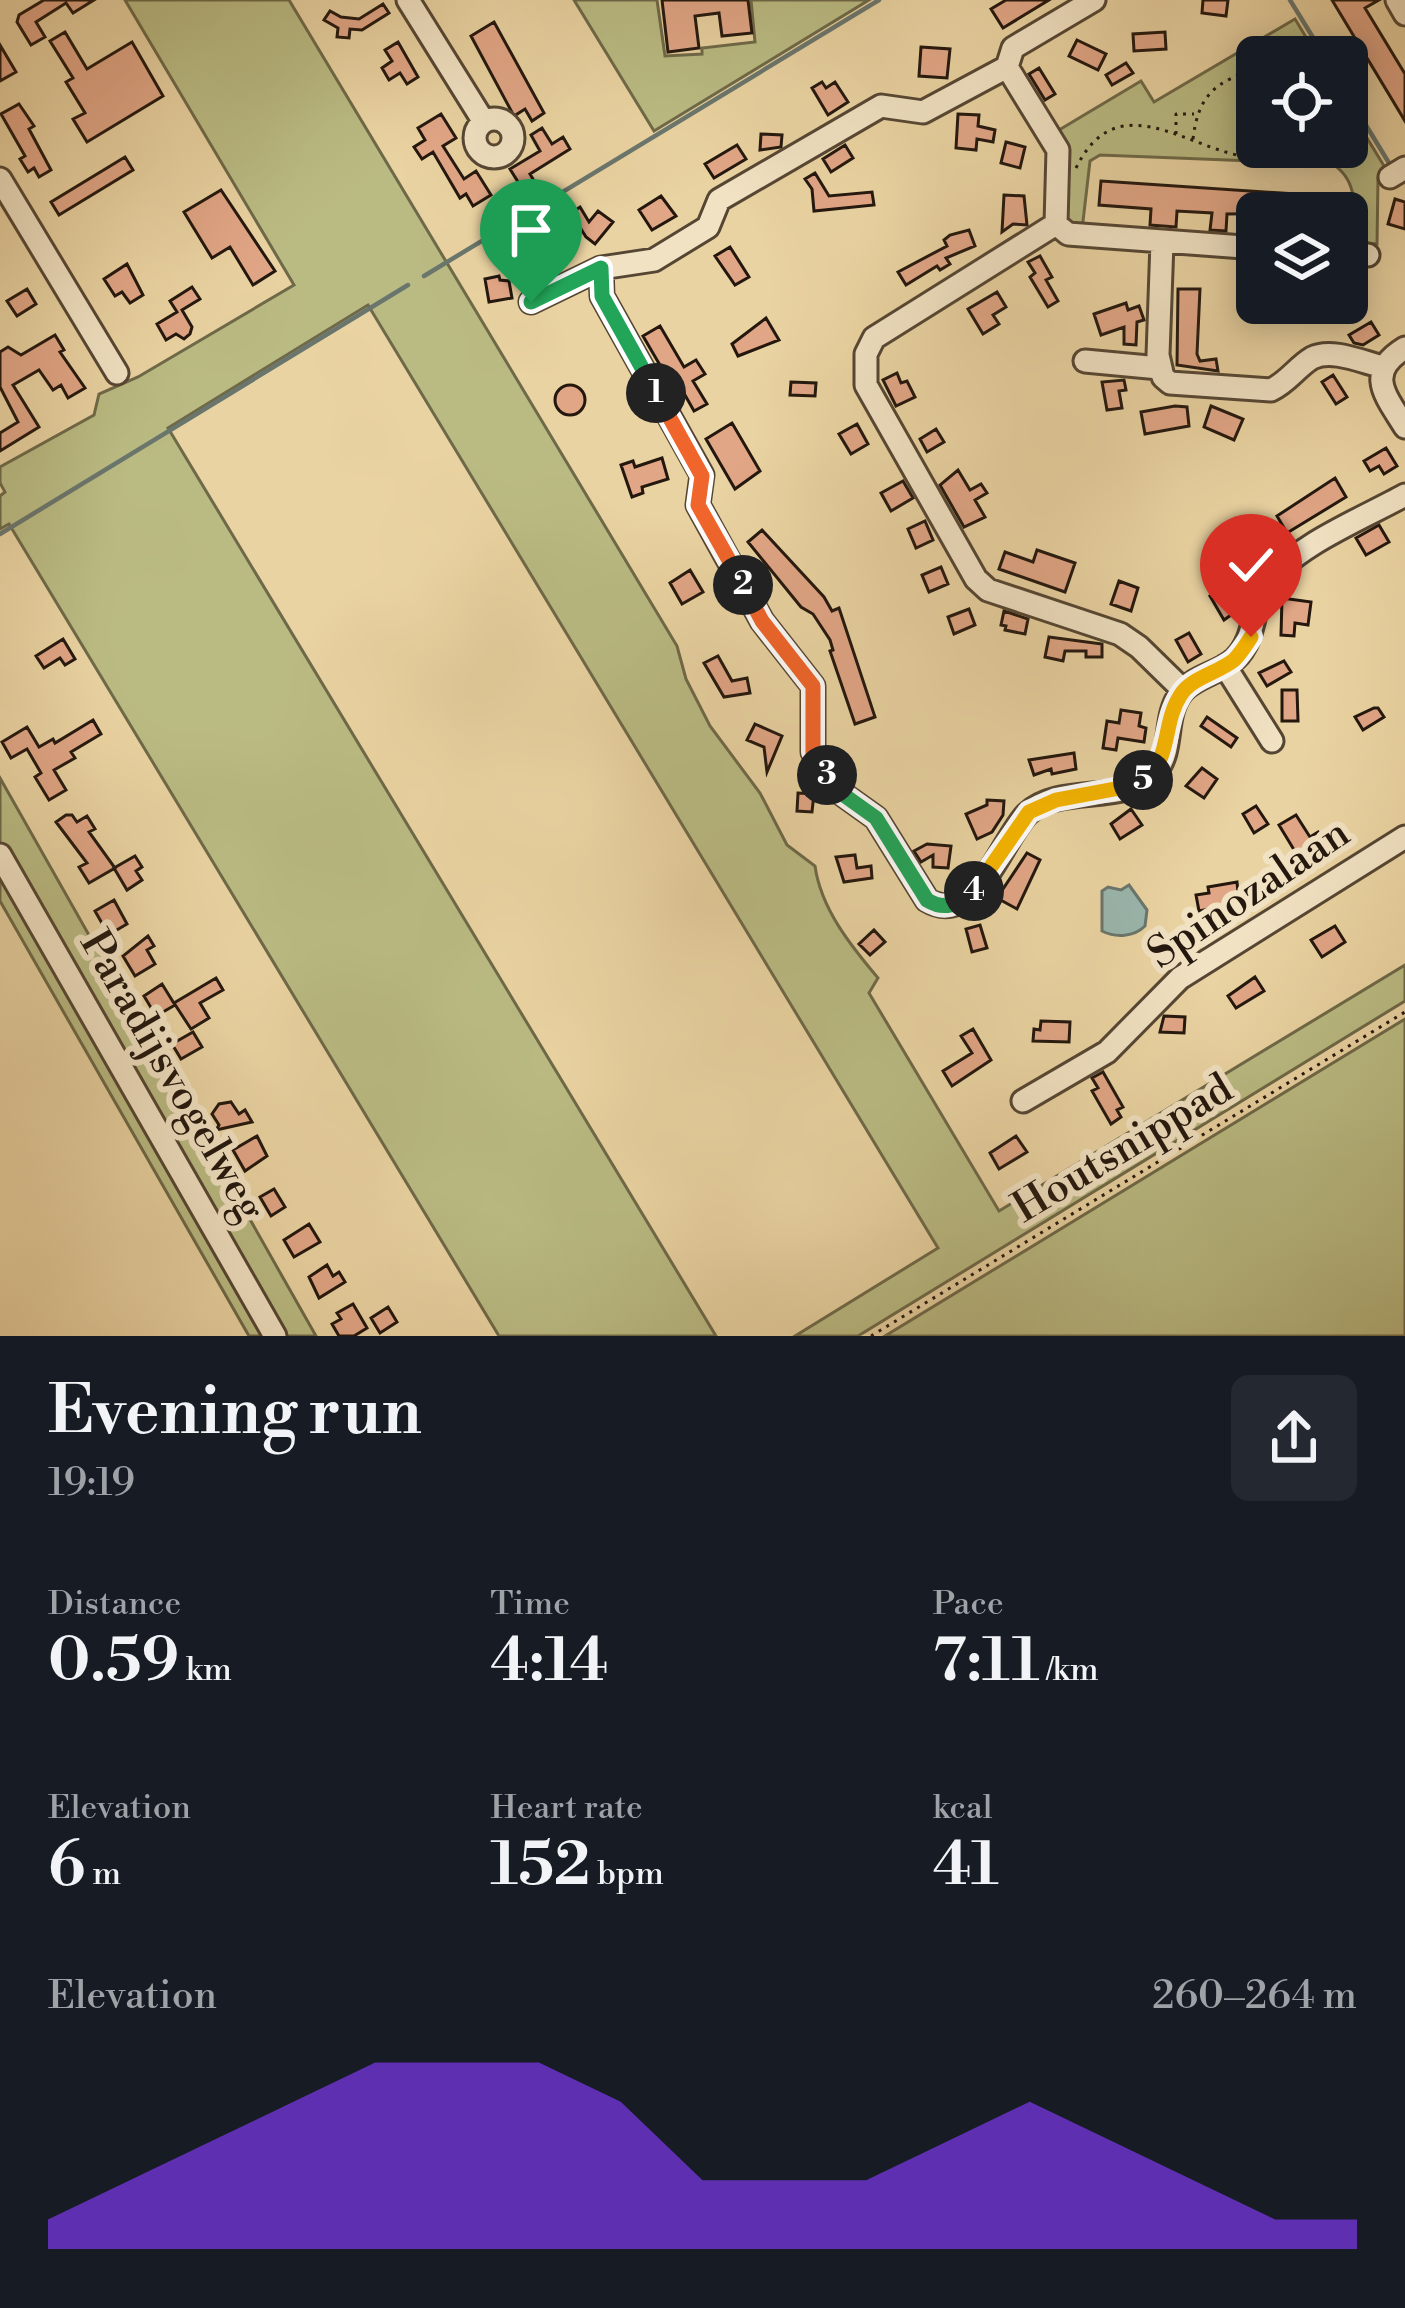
<!DOCTYPE html>
<meta charset="utf-8">
<style>
:root{--surface:#171b24;--page:#242831;--text:#f1f3f6;--muted:#9ea1a6;--accent:#7c3aed}
body{margin:0;font-family:"Libre Bodoni",serif;background:var(--page);color:var(--text);height:100vh;display:flex;flex-direction:column;font-size:45px;white-space:nowrap}
*{box-sizing:border-box;margin:0}
p{font-size:39px;color:var(--muted)}
.icon{flex:none;width:66px;height:66px;fill:none;stroke:currentColor;stroke-width:2;stroke-linecap:round;stroke-linejoin:round}
.map{position:relative;height:1336px;overflow:hidden}
.panel{display:flex;flex-direction:column;background:var(--surface);flex:1}
.panel>*{flex:none}
.tools{position:absolute;left:1236px;top:36px;display:grid;gap:24px}
.tools a{display:grid;place-items:center;width:132px;height:132px;border-radius:18px;background:var(--surface);box-shadow:0 6px 30px #0003;font-size:60px}
.pin{position:absolute;display:grid;place-items:center;width:102px;height:102px;color:#fff;margin:-123px -51px;border-radius:50% 50% 50% 0;rotate:-45deg;box-shadow:0 0 12px #0007}
.pin .icon{rotate:45deg}
.km{position:absolute;width:60px;height:60px;margin:-30px;border-radius:50%;background:#222;color:#fff;font-size:33px;line-height:60px;text-align:center}
.round{display:grid;place-items:center;flex:none;width:126px;height:126px;border-radius:18px;background:var(--page)}
.headline{display:flex;align-items:center;justify-content:space-between;height:204px;padding:0 48px}
h1{font-size:66px;font-weight:600;line-height:90px}
.metrics{display:grid;grid-template-columns:repeat(3,1fr);gap:18px;height:204px;padding:12px 48px}
.metrics div{display:grid;align-content:center}
.metrics b{font-size:60px;font-weight:600}
.metrics small{font-size:33px;font-weight:400}
.metrics p{font-size:33px}
.chart{height:336px;padding:24px 48px}
.chart p{display:flex;justify-content:space-between}
.chart svg{width:100%;height:216px;margin-top:12px;fill:var(--accent);opacity:.7}
.map>svg:first-child{display:block}
</style>
<div class="map">
<svg width="1405" height="1336" viewBox="0 0 1405 1336">
<rect width="100%" height="100%" fill="#ead3a2"/>
<filter id="stains"><feTurbulence type="fractalNoise" baseFrequency=".00167" numOctaves="4"/><feColorMatrix values="0 0 0 0 .2 0 0 0 0 .09 0 0 0 0 .02 0 0 0 .5 -.17"/></filter>
<radialGradient id="worn" r=".72"><stop offset=".6" stop-color="#630" stop-opacity="0"/><stop offset="1" stop-color="#630" stop-opacity=".3"/></radialGradient>
<path fill="#babb83" stroke="#6e6948" stroke-width="3" d="M125,0H289L677,646L686,679L710,726L760,793L787,845L815,866C821,909 851,946 878,978L869,993L999,1211L1405,965V1001L858,1336H795L938,1248L368,305L168,428L716,1336H499L9,524L0,529V496L5,492L0,483V467L94,415L99,394L138,377L294,285Z
M574,0H657L665,56L702,54V48L755,42L751,0H869L654,131Z
M1295,19L1318,57H1257V147H1347V105L1387,171L1378,178L1377,244L1354,242C1354,214 1360,180 1332,164L1100,155L1090,161L1082,230L1066,225L1054,133L1141,81L1154,102Z
M0,778L316,1336H282L0,844Z
M0,864L270,1336H249L0,901Z
M1405,1019V1336H885Z"/>
<path fill="#9ab6ad" stroke="#6a766d" stroke-width="3" d="M1129,885L1147,910L1145,926C1134,937 1116,938 1102,931V891L1108,887L1121,890Z"/>
<g fill="none" stroke-linecap="round" stroke-linejoin="round">
<path stroke="#6a766d" stroke-width="4.5" d="M1290,0L1325,57
M1347,94L1389,163
M424,276L879,0
M0,534L408,285"/>
</g>
<path fill="#e1a686" stroke="#23170e" stroke-width="3" d="M44,0H94L73,13L66,3L36,22L45,37L31,45L17,22L19,15Z
M662,0H748L752,33L722,36L719,13L695,16L699,48L668,52Z
M1006,0H1049L1003,28L991,9Z
M1203,0H1228L1226,16L1202,13Z
M1332,0H1379L1365,8L1405,74V121Z
M383,4L389,13L362,30L350,29L349,38L337,37L338,28L324,20L330,11L341,17L359,19Z
M494,22L544,113L532,121L525,109L514,116L471,36Z
M65,32L87,69L132,42L163,96L87,142L73,119L85,113L66,82L73,78L50,41Z
M1165,32L1166,49L1134,51L1133,34Z
M1077,40L1106,54L1098,70L1069,56Z
M398,42L418,77L407,84L400,73L389,80L382,68L392,61L385,50Z
M0,45L16,72L0,81Z
M921,47L950,49L947,78L919,76Z
M1126,63L1133,73L1112,85L1106,75Z
M1039,68L1055,94L1045,100L1029,74Z
M822,82L826,88L835,82L848,102L828,115L812,88Z
M19,104L34,126L29,129L51,170L39,177L34,168L28,172L20,159L25,156L1,114Z
M441,114L456,138L443,146L464,179L476,171L491,195L473,206L466,194L460,198L433,152L422,159L414,147L425,140L418,128Z
M958,114L979,115L978,126L995,130L993,142L977,139L976,150L956,148Z
M542,128L552,144L563,137L570,149L530,174L537,186L525,193L510,169L540,151L531,135Z
M761,134L782,135L781,147L760,150Z
M1006,142L1025,147L1020,168L1001,163Z
M737,145L746,159L714,178L705,164Z
M845,145L853,158L831,172L823,159Z
M125,157L133,170L59,215L51,202Z
M815,173L829,196L872,192L874,205L814,211L812,189L805,179Z
M1101,181L1340,197L1339,213L1227,214L1226,231L1210,230L1212,213L1177,211L1176,227L1150,225L1151,209L1099,205Z
M221,190L275,271L253,285L230,247L212,258L184,212Z
M1004,195L1024,196L1027,225L1013,224L1002,232Z
M661,196L676,216L652,230L639,210Z
M1395,199L1405,202V229L1388,224Z
M580,207L589,222L598,211L613,222L595,244L586,237L571,213Z
M969,230L975,246L946,258L950,264L940,270L937,266L906,285L898,272L947,246L944,240L950,235Z
M566,239L560,243L561,260L543,262V254L533,260L523,243Z
M730,247L749,277L735,285L715,256Z
M1040,256L1052,277L1046,280L1058,301L1048,307L1030,277L1035,273L1028,262Z
M127,264L143,295L130,303L122,292L115,296L104,279Z
M499,276L500,280L509,281L512,298L489,302L485,279Z
M192,287L200,299L182,310L192,327L190,334L184,339L176,334L166,340L157,324L177,312L170,301Z
M27,289L36,304L17,316L7,301Z
M1178,289H1200L1197,354L1200,361L1216,359L1218,371L1177,365Z
M997,292L1006,307L993,315L999,324L983,334L968,309Z
M1126,303L1128,310L1139,306L1144,320L1137,322L1136,345L1124,344V327L1101,335L1094,314Z
M766,318L779,340L738,356L732,344Z
M1371,322L1379,335L1363,345L1354,343L1349,335Z
M660,326L684,367L696,360L705,374L693,381L707,404L694,411L681,388L675,391L643,336Z
M55,335L64,350L60,352L85,388L68,398L61,385L53,390L39,370L13,385L39,427L0,451V433L18,422L0,387V352L8,347L21,355Z
M897,373L901,383L907,381L915,397L896,406L883,380Z
M1333,375L1347,397L1336,404L1322,382Z
M1124,380L1126,390L1119,391L1122,408L1107,410L1102,382Z
M791,382L816,383L815,396L790,395Z
M555 400a15 15 0 1 1 30 0a15 15 0 1 1-30 0Z
M1175,406L1187,407L1189,426L1145,434L1141,412Z
M1211,406L1243,419L1234,440L1204,427Z
M732,423L760,471L735,489L706,439Z
M857,424L868,444L851,454L839,434Z
M936,429L944,442L927,452L920,439Z
M1386,448L1397,466L1384,474L1379,466L1370,471L1364,461Z
M662,458L668,479L642,487L643,493L632,497L621,465L633,461L635,467Z
M958,470L970,490L981,484L987,493L975,500L985,517L964,527L940,485Z
M1335,478L1346,497L1287,533L1277,516Z
M903,481L913,498L891,511L881,493Z
M925,521L933,540L916,548L908,529Z
M1379,525L1389,542L1366,555L1356,538Z
M762,530L824,597L832,611L839,608L875,717L855,724L830,651L833,650L830,640L813,614L801,607L748,542Z
M1246,546L1254,558L1233,570L1226,558Z
M1037,550L1075,563L1065,592L999,569L1005,552L1033,562Z
M941,567L948,584L929,592L922,575Z
M690,570L703,592L682,604L670,583Z
M1119,581L1138,588L1131,611L1111,604Z
M1228,585L1242,607L1224,620L1210,596Z
M1282,598L1311,602L1308,625L1295,623L1294,636L1281,635Z
M969,609L975,625L954,634L948,617Z
M1004,611L1028,619L1025,634L1005,630L1006,626L1001,625Z
M1189,633L1201,654L1188,662L1176,640Z
M1049,637L1102,644V657H1086V651H1065L1063,661L1045,657Z
M63,639L75,659L65,665L60,658L44,668L36,656Z
M718,656L732,681L747,678L750,693L724,697L704,663Z
M1284,661L1291,672L1267,686L1259,673Z
M1282,690H1297L1298,721H1282Z
M1374,708H1378L1384,717L1363,730L1355,717Z
M1121,710L1141,713L1139,726L1146,728L1144,742L1118,738L1116,750L1103,748L1107,721L1119,723Z
M1207,717L1237,738L1231,747L1201,726Z
M93,720L101,734L71,752L75,758L54,770L66,790L49,800L35,777L41,773L27,749L11,758L2,742L27,727L39,747L53,739L55,743Z
M755,724L782,736L767,772L764,747L747,740Z
M1074,753L1076,769L1052,774L1051,769L1034,775L1029,760Z
M1202,768L1217,779L1204,798L1186,786Z
M798,793L814,794L812,812L797,811Z
M987,800L1004,801L1003,815L992,832L977,839L966,814L987,805Z
M1256,806L1268,824L1254,833L1243,814Z
M1131,809L1142,825L1120,839L1111,824Z
M66,815H72L77,822L87,816L95,829L89,832L115,868L89,883L79,867L87,863L56,822Z
M1296,815L1310,837L1318,832L1324,843L1299,858L1279,825Z
M927,844L951,846L948,868L933,867V855L921,862L914,851Z
M1027,853L1040,860L1017,909L997,898Z
M855,855L857,868L871,866L872,878L844,882L836,857Z
M135,856L142,867L136,871L142,880L127,890L114,868Z
M1237,882L1239,903L1199,911L1196,895L1209,893L1208,887Z
M114,900L127,924L115,931L109,922L103,925L95,911Z
M980,925L987,948L972,952L966,929Z
M1335,926L1345,942L1322,957L1311,940Z
M874,930L885,942L870,955L859,944Z
M148,936L154,946L147,950L155,964L135,976L123,956Z
M1255,977L1264,991L1236,1008L1228,996Z
M216,978L223,990L200,1003L209,1018L191,1029L174,1003Z
M162,984L175,1005L156,1016L144,996Z
M1164,1016L1185,1017L1184,1033L1160,1032Z
M1041,1021L1070,1022L1069,1042L1033,1041L1034,1029L1040,1030Z
M973,1029L991,1060L952,1086L943,1071L972,1053L961,1036Z
M193,1032L202,1047L181,1059L172,1044Z
M1103,1072L1123,1107L1117,1110L1121,1117L1111,1124L1092,1091L1098,1088L1092,1078Z
M231,1102L239,1114L245,1110L252,1122L216,1130L219,1125L212,1114L219,1104Z
M257,1136L267,1156L245,1171L233,1150Z
M1016,1136L1027,1152L999,1169L990,1153Z
M274,1189L285,1207L271,1216L260,1197Z
M309,1224L320,1242L294,1257L284,1240Z
M327,1265L333,1276L339,1272L345,1282L319,1298L309,1277Z
M353,1304L367,1328L354,1336H339L332,1324L341,1319L337,1313Z
M388,1307L397,1322L380,1333L371,1318Z"/>
<g fill="none" stroke-linecap="round" stroke-linejoin="round">
<g stroke="#554633" stroke-width="27">
<path id="minor" d="M408,0L484,122
M1397,0L1405,14
M1007,67L1058,150L1056,224L1068,234L1257,248
M475 138a19 19 0 1 1 38 0a19 19 0 1 1-38 0Z
M1390,177L1405,168
M0,179L117,373
M1056,224L874,338L866,354V385L976,579L988,590L1120,634L1139,647L1183,690
M1162,242L1158,355L1163,377L1170,383L1271,390C1288,382 1297,367 1312,358C1332,348 1362,362 1383,367
M1347,254L1368,255
M601,268L602,296L702,475L698,505L762,621L813,686V752L834,788L876,818L927,900C975,929 1002,839 1027,814C1060,782 1127,807 1156,771C1174,749 1163,717 1181,693C1193,677 1220,673 1235,659C1257,638 1251,606 1267,584C1293,546 1364,518 1405,495
M531,302L601,268L654,260L708,227L719,200L881,106L923,112L1007,67L1013,48L1094,0
M1405,348C1364,373 1386,396 1405,427
M1085,361L1159,368
M1225,666L1272,741
M0,855L275,1336
M1023,1101L1107,1052L1180,978L1405,837"/>
</g>
<path stroke="#23170e" stroke-width="3" stroke-dasharray="3 6" stroke-linecap="butt" d="M1176,134V114H1194
M1193,139C1198,96 1215,81 1257,69
M1076,168C1129,60 1226,197 1302,147
M871,1336L1405,1012"/>
<use href="#minor" stroke="#f1e2c3" stroke-width="21"/>
</g>
<g fill="none" stroke-linecap="round" stroke-linejoin="round">
<g stroke="#fff" stroke-width="24">
<path id="split-1" d="M531,302L601,268L602,296L656,393"/>
</g>
<g stroke="#fff" stroke-width="24">
<path id="split-2" d="M656,393L702,476L698,505L743,585"/>
</g>
<g stroke="#fff" stroke-width="24">
<path id="split-3" d="M743,585L762,621L813,686V752L827,775"/>
</g>
<g stroke="#fff" stroke-width="24">
<path id="split-4" d="M827,775L834,788L876,818L927,900C947,912 957,903 974,891"/>
</g>
<g stroke="#fff" stroke-width="24">
<path id="split-5" d="M974,891L1029,812L1056,800L1136,785L1143,780"/>
</g>
<g stroke="#fff" stroke-width="24">
<path id="split-6" d="M1143,780C1172,760 1162,724 1180,696C1190,678 1218,673 1234,660C1241,653 1246,645 1251,637"/>
</g>
<use href="#split-1" stroke="#22a559" stroke-width="15"/>
<use href="#split-2" stroke="#f0652b" stroke-width="15"/>
<use href="#split-3" stroke="#f0652b" stroke-width="15"/>
<use href="#split-4" stroke="#22a559" stroke-width="15"/>
<use href="#split-5" stroke="#f5b400" stroke-width="15"/>
<use href="#split-6" stroke="#f5b400" stroke-width="15"/>
</g>
<g text-anchor="middle" dominant-baseline="central" stroke-width="12" stroke-linejoin="round" paint-order="stroke">
<g font-size="42" fill="#23170e" stroke="#f1e2c3">
<text transform="translate(1249 894) rotate(-34)">Spinozalaan</text>
<text transform="translate(172 1076) rotate(60)">Paradijsvogelweg</text>
<text transform="translate(1123 1149) rotate(-31)">Houtsnippad</text>
</g>
</g>
<rect width="100%" height="100%" filter="url(#stains)"/>
<rect width="100%" height="100%" fill="url(#worn)"/>
</svg>
<div class="tools">
<a><svg class="icon" aria-label="locate" viewBox="0 0 24 24"><circle cx="12" cy="12" r="6"/><path d="M12 2v4M12 18v4M2 12h4M18 12h4"/></svg></a>
<a><svg class="icon" aria-label="layers" viewBox="0 0 24 24"><path d="M12 4l9 5-9 5-9-5zM3 14l9 5 9-5"/></svg></a>
</div>
<div class="pin" style="left:531px;top:302px;background:#1e9e55"><svg class="icon" aria-label="arrive" viewBox="0 0 24 24"><path d="M6 21V4h12l-3 4 3 4H6"/></svg></div>
<div class="pin" style="left:1251px;top:637px;background:#d93025"><svg class="icon" aria-label="check" viewBox="0 0 24 24"><path d="M5 12l5 5 9-10"/></svg></div>
<b class="km" style="left:656px;top:393px">1</b>
<b class="km" style="left:743px;top:585px">2</b>
<b class="km" style="left:827px;top:775px">3</b>
<b class="km" style="left:974px;top:891px">4</b>
<b class="km" style="left:1143px;top:780px">5</b>
</div>
<section class="panel">
<div class="headline"><div><h1>Evening run</h1><p>19:19</p></div><a class="round"><svg class="icon" aria-label="share" viewBox="0 0 24 24"><path d="M12 15V3M7 8l5-5 5 5M5 13v7h14v-7"/></svg></a></div>
<div class="metrics">
<div><p>Distance</p><b>0.59<small> km</small></b></div>
<div><p>Time</p><b>4:14</b></div>
<div><p>Pace</p><b>7:11<small> /km</small></b></div>
</div>
<div class="metrics">
<div><p>Elevation</p><b>6<small> m</small></b></div>
<div><p>Heart rate</p><b>152<small> bpm</small></b></div>
<div><p>kcal</p><b>41</b></div>
</div>
<div class="chart"><p><span>Elevation</span>260–264 m</p>
<svg viewBox="0 0 160 44" preserveAspectRatio="none"><path d="M0 44V38L10 30L20 22L30 14L40 6L50 6L60 6L70 14L80 30L90 30L100 30L110 22L120 14L130 22L140 30L150 38L160 38V44z"/></svg>
</div>
</section>
